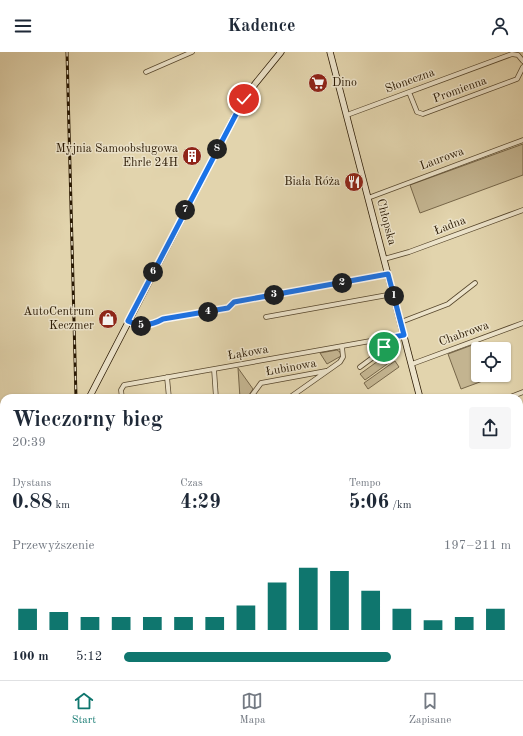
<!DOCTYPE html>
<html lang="pl">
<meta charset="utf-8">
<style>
:root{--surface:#fff;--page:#f6f6f7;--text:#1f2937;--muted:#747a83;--line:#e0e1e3;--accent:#0f766e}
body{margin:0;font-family:"Old Standard TT",serif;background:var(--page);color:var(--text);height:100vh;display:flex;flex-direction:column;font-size:15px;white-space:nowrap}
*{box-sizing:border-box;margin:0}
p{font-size:13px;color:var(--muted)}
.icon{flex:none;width:22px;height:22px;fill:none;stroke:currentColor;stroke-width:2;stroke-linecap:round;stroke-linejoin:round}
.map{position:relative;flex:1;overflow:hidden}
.sheet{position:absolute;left:0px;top:342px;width:523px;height:286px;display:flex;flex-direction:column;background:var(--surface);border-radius:12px 12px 0 0;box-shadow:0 1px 3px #0004}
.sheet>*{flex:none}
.fabs{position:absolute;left:471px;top:290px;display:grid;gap:8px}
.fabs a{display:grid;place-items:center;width:40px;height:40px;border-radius:4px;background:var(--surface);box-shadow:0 1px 3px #0004;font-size:20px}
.pin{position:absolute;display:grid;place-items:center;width:34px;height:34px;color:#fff;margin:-17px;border:2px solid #fff;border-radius:50%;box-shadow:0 1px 4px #0007}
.km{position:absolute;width:20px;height:20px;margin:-10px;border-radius:50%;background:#222;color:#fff;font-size:11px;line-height:20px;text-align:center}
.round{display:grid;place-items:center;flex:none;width:42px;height:42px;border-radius:4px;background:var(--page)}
.overview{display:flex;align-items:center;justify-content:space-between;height:68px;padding:0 12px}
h1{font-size:22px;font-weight:700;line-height:30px}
.metrics{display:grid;grid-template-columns:repeat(3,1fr);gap:6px;height:68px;padding:4px 12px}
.metrics div{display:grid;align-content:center}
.metrics b{font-size:20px;font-weight:700}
.metrics small{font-size:11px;font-weight:400}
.metrics p{font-size:11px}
.chart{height:112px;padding:8px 12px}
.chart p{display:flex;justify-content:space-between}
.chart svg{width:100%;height:72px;margin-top:4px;stroke:var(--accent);stroke-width:6}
ul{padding:0 12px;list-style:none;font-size:13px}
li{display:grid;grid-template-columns:64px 48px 1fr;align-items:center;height:30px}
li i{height:10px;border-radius:5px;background:var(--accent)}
header{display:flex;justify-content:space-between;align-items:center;height:52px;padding:0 12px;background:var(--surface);font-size:18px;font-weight:700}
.tabs{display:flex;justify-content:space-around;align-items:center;height:56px;border-top:1px solid var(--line);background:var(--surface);font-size:11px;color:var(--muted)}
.tabs a{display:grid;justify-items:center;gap:2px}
.tabs .active{color:var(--accent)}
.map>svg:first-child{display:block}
</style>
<header><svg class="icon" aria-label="menu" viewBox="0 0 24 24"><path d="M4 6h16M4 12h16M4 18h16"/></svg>Kadence<svg class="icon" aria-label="person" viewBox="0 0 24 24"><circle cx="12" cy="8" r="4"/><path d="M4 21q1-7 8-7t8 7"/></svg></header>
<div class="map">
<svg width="523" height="628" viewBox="0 0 523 628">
<rect width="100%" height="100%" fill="#e2d4ad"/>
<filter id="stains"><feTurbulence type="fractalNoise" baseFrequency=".005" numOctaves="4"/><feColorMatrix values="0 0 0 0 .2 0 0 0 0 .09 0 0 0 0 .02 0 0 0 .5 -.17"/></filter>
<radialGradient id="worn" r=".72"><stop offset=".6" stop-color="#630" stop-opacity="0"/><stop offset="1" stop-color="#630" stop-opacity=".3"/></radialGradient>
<path fill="#c3b490" stroke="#766649" d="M523,92V123L420,161L410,133Z
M475,292L478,301V323H486L488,327L461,337L448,302Z
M337,298L340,300L341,304L327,312L320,301Z
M385,304L390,310L365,328L360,322Z
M395,309L399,315L368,337L364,331Z
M238,316L253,337L247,346H240Z
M96,624H139V628H96Z"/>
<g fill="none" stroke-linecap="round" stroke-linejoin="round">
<g stroke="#57472d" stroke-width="5.5">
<path id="street" d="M146,20L192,0
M409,40L417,60L423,62L517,27L523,15
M347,63L512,2L518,3L523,9
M368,146L523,88
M384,207L409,200L523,158
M266,265L393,242
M128,269C140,275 151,274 163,267L228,256L234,250L389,222
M401,270L448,252L475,231
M412,312L523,271
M360,315L383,298V287
M214,317L216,346
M167,325L169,346
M122,346L121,338L124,333L404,283
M250,346L261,331L326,319
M289,346L340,310L343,305L342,295
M508,346L523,340
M519,391L523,390
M519,436L523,435
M0,496L4,501
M519,503L523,502
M519,603L523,602
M180,624L183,628
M200,628L204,624"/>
</g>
<g stroke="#291802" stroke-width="7">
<path id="secondary" d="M330,0L420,346
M89,346L239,56L255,32L281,0
M0,486L4,483
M487,624L488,628"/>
</g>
<use href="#street" stroke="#ece3ca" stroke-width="4"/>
<use href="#secondary" stroke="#ece3ca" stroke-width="5.5"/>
<g stroke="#291802" stroke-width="3">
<path id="rail" d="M67,0L76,346
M85,624L86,628"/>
</g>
<use href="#rail" stroke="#ece3ca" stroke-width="1.5" stroke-dasharray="4.5" stroke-linecap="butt"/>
</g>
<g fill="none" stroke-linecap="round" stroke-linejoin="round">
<g stroke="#fff" stroke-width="8">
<path id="route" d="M244,47L128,269C140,275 151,274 163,267L228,256L234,250L388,222L404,283L383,287L384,295"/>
</g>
<use href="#route" stroke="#1a73e8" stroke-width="5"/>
</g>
<defs>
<g id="supermarket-disc" transform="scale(1)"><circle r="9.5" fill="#8f2418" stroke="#ece3ca"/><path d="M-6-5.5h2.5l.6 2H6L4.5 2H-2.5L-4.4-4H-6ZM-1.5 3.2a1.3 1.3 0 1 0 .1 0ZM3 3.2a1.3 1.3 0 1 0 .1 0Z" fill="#fff"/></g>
<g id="building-disc" transform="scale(1)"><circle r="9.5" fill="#8f2418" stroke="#ece3ca"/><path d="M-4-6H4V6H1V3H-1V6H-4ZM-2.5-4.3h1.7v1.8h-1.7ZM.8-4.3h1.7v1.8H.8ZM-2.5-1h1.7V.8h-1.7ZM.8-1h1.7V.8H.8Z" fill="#fff"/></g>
<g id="restaurant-disc" transform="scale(1)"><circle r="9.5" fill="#8f2418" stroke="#ece3ca"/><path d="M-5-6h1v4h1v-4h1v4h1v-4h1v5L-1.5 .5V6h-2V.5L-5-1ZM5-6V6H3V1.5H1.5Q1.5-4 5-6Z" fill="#fff"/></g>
<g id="shop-disc" transform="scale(1)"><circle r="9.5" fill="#8f2418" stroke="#ece3ca"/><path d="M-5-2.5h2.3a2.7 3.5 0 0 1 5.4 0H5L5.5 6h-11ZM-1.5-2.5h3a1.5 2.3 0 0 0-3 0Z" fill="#fff"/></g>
</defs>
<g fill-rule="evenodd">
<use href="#supermarket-disc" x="318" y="31"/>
<use href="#building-disc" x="192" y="104"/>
<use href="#restaurant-disc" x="354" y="130"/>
<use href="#shop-disc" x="108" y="267"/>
</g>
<g text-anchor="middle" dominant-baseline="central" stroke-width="3" stroke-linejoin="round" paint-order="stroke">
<g font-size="12" fill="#291802" stroke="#ece3ca">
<text transform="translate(410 29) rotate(-20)">Słoneczna</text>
<text transform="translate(460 38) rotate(-20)">Promienna</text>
<text transform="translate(442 107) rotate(-20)">Laurowa</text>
<text transform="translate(386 170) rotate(75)">Chłopska</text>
<text transform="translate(450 174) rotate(-21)">Ładna</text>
<text transform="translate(464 282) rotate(-20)">Chabrowa</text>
<text transform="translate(248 301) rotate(-10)">Łąkowa</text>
<text transform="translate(291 316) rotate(-10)">Łubinowa</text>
</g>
<g font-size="12" fill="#291802" stroke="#ece3ca" text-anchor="end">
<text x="332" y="31" text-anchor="start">Dino</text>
<text x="178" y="97">Myjnia Samoobsługowa<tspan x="178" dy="14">Ehrle 24H</tspan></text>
<text x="340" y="130">Biała Róża</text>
<text x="94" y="260">AutoCentrum<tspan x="94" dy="14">Keczmer</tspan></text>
</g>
</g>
<rect width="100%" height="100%" filter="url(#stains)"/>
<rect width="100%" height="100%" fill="url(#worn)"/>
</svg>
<div class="fabs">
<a><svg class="icon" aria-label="locate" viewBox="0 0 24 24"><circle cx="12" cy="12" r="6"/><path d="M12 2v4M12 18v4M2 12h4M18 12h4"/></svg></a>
</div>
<div class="pin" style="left:384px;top:295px;background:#1e9e55"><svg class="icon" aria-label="arrive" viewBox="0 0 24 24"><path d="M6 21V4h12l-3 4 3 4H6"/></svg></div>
<div class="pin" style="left:244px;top:47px;background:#d93025"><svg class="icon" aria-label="check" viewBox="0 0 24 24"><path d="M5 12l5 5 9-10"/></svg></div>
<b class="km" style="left:394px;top:244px">1</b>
<b class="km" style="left:342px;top:231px">2</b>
<b class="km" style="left:274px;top:243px">3</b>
<b class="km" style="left:208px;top:260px">4</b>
<b class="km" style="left:141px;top:274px">5</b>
<b class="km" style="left:153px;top:220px">6</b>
<b class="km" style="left:185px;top:158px">7</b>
<b class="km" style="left:217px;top:97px">8</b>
<section class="sheet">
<div class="overview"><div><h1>Wieczorny bieg</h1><p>20:39</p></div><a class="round"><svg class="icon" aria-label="share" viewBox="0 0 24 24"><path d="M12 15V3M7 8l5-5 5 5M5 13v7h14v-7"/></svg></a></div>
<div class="metrics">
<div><p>Dystans</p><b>0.88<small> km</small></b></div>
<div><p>Czas</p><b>4:29</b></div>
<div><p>Tempo</p><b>5:06<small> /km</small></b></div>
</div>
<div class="chart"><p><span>Przewyższenie</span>197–211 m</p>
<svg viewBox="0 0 160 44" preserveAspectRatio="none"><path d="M5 44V31M15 44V33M25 44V36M35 44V36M45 44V36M55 44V36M65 44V36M75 44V29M85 44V15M95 44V6M105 44V8M115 44V20M125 44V31M135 44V38M145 44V36M155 44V31"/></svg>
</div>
<ul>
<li><b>100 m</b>5:12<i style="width:69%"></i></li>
</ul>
</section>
</div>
<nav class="tabs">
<a class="active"><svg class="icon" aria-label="home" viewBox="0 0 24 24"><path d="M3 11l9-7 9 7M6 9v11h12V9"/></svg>Start</a>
<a><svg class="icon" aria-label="map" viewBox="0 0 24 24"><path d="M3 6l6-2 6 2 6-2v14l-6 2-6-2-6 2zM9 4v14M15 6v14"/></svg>Mapa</a>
<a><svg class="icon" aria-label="saved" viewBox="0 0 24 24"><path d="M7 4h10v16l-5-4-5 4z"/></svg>Zapisane</a>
</nav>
